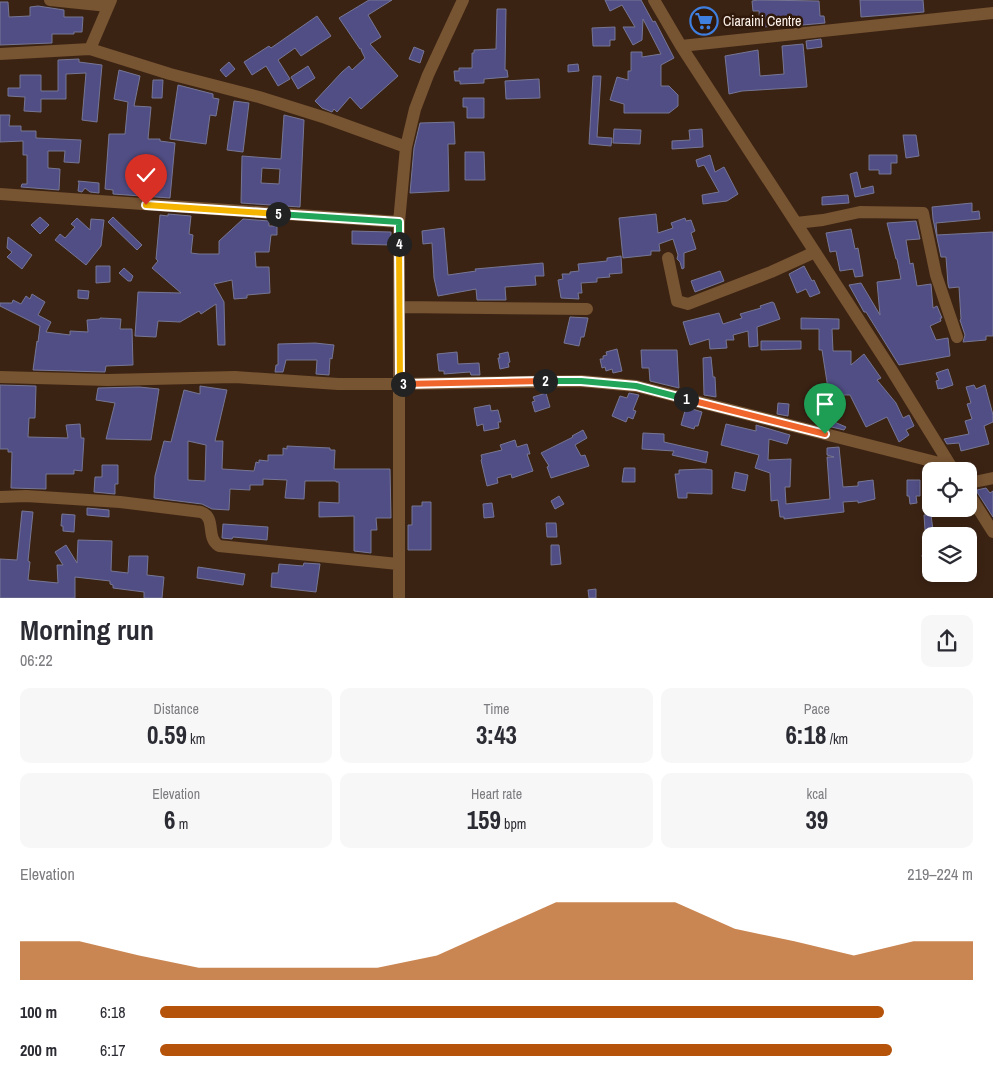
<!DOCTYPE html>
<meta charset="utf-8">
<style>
:root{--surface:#fff;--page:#f7f7f7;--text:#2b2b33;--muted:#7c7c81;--accent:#b45309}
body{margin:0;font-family:"Archivo Narrow",sans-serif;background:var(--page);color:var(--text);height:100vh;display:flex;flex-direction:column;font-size:19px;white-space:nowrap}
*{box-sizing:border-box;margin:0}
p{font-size:16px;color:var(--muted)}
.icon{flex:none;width:28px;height:28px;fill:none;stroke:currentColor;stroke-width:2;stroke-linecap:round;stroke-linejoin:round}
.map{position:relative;height:598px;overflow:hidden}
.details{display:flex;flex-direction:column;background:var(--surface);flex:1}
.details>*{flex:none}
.tools{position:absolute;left:922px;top:462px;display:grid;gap:10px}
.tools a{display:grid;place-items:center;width:55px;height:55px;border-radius:10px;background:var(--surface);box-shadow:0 2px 8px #0003;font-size:25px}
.pin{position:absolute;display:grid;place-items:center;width:42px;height:42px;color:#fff;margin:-51px -21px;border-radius:50% 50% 50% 0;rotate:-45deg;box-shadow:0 0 5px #0007}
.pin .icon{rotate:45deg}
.km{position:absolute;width:25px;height:25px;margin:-12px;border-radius:50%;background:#222;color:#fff;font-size:14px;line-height:25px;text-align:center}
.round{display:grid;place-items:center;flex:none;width:52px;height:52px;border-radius:10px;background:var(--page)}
.summary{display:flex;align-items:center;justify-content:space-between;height:85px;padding:0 20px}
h1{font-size:28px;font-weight:800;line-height:38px}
.stats{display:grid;grid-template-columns:repeat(3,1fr);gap:8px;height:85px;padding:5px 20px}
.stats div{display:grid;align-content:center;border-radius:10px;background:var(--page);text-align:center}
.stats b{font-size:25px;font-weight:800}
.stats small{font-size:14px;font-weight:400}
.stats p{font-size:14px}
.chart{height:140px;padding:10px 20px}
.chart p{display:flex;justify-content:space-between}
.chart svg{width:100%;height:90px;margin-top:5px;fill:var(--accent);opacity:.7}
ul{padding:0 20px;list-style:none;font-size:16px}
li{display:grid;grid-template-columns:80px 60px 1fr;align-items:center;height:38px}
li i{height:12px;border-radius:6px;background:var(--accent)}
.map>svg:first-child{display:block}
</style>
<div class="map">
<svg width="993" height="598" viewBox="0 0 993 598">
<rect width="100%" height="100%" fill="#3b2313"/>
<path fill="#514e85" stroke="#767694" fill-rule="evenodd" d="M369,0H392L368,15L381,37L370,44L398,76L361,109L350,97L337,112L334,109L332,112L322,108L315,101L342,72L349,66L352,70L365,58L361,50L362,49H360L339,18Z
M605,0H641L653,22L655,21L674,58L661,65V86H669L678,95V106L669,113H624V104L610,100L617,77L628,80V71H631V52H642V57L661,54L643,19L642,40L633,45L623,27H635L622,5L610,11Z
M758,0L819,1L820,16H824L825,23L780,27V26L760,27L759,11H753L752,1Z
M860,0H923L924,12L861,17Z
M0,2H8L9,17L30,16V7L38,6L64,10V17H83L82,32H74V34H52V43L0,45Z
M497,9H506L505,70H507L508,77L484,79V83L460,84V81H455L454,71H459V68H472V53H474V50L496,49Z
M317,16L331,36L301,56L295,48L278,60L290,79L278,86L266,66L252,75L244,62L269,46L271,48Z
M615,27V40H610V46H593L592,28Z
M821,39L822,47L807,49L806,41Z
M803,44L807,87L742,91L729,94L725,56L758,50L760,76L784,74L782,46Z
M414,47L424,51L420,63L409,59Z
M79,59V62L102,65L97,122L82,120L86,73L66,74V99H41V112L24,111L25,97L8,96V88H20V75H41V91H58V60Z
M229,62L235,69L226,77L220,70Z
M578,64L579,71L568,72V65Z
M308,66L315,78L298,89L291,77Z
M119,70L140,76L134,106L151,107L148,139H160V141L175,143L170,198L113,194V190L105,189L109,134H125L128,102L114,99Z
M593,76H601L597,137L612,138L611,146L589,144Z
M539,79L540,98L506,99L505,81Z
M153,80H163L162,98H152Z
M178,85L213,94V98L219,99L216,116L210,115L206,144L170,139Z
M463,98H484V118H467V107H463Z
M234,101L249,103L243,152L227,150Z
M0,115H10L9,126H21V131H36V138L81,140L79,163L64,162L65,151H48V168L60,169L59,190L21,187L22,184H27V155H23V141L0,142Z
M284,115L304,120L300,207L241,203L242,156L281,159ZM262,168L280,169L279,184L261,183Z
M454,122L455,144H448L449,191L410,193L414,148L420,123Z
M614,129L641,130L640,144L613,143Z
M702,129L703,147L672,149V141L690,140L689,130Z
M903,135H916L919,156L906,158Z
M465,152H484L485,180H465Z
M710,155L715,172L724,167L738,194L727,201L703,204L702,195L719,192L704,165L698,167L696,160Z
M869,155H897V163H891V174H879V170H869Z
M857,172L861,189L873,186L874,193L855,197L850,174Z
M78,181L99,183V193L90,192L85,188L82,192L78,191L79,183Z
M848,195L849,203L822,205V197Z
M972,203V212L979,211L980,219L936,223L937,235L993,232V336H986V340L963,342L965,335L960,320L961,319L959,287L949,288L948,284L946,257H941L933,219L932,207Z
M168,214L191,216L189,234L193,235L191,253L199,254H219V241L243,219L269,221V226H277V235H271L269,252H255L256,267H269L270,293L247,295V298L234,299L232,280L214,284L224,302L225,345H218L216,304L201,314L199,311L180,322L158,321L156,337L135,336L138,292L181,293L152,268L158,261L156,259L160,215L168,216Z
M656,214L658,233L673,228L671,223L685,218L686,221L691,220L695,231L691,233L696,249L684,253V268L682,269L680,262L677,259L678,255L673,239L659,244L660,251H651V255L623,258L619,218Z
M40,217L49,225L40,234L31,225Z
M113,217L142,245L137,250L108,222Z
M77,218L90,230L91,219L104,220L101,246L86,265L55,240L60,234L65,238L75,227L71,224Z
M916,221L920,239L906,240L910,264L913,263L917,286L931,284L933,308L937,306L942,318H940L941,321L930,326L936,340L948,338L950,356L899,365L866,312H864L849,285L861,283L880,315L877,282L901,279L897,259H896L887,223Z
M444,228L448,275L476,271L475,269L543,263L544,276H535L536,285L505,287L506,300H477L476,289L438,296L434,278L432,243L423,244L422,231Z
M851,229L855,249L858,248L863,276L855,277L853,269L840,271L836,251L830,252L826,233Z
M352,231L391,232V245L352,244Z
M8,237L32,255L22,269L7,257L12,252L7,248Z
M621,256L622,273L609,274L610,277L597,278V282L581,283L582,293H578L579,299L561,298L558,280L563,279L562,274H570V272L579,271L578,264L607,261V258Z
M96,266H110V282L96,283Z
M804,266L812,281L814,280L820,293L810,297L806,289L797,293L789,274Z
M124,268L133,276L131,281H128L119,273Z
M720,271L724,281L695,292L691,281Z
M78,290L89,291L88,299L78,298Z
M32,294L45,302L38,315L51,322L46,332L70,335V331L88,332L87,320L100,319V318L121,319L120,329H132L133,365L106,366L105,372L33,370L37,341L38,342L40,326L0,306V303H12L13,300L21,304L26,296L30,299Z
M772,302L774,303L780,319L757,327L758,346L749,347L748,331L733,335L734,340H726L727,348L710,349L709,339L690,345L683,322L719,313L723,324L742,318L740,314L761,308L760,306Z
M570,317L588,318L584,337H581L579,346L564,343Z
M801,318L839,319V329H832L833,351H851V365L864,354L881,378L877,380L896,403L903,418L909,415L914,426L906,430L909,435L899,442L887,417L866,427L850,395H829L822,350H819V329H801Z
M761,341H801V349L761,350Z
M315,343L334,345L332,359L330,358L329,375L316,374L317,360H286L283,372H275L276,365H278V344Z
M617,349L622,371L613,373L612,369L606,371L605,367L602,368L600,359H603V356L607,355L606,352Z
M641,350H677L679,388L650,381L649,368H642Z
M457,352L458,364L479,363L480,375H471L470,372L444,374V371H439L437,354Z
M508,352L510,362L508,363L509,367L500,369L498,358H500L499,354Z
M711,357L713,377H715L716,397L704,395L703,358Z
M948,369L953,385L941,389V388L938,389L936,381L939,380L936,373Z
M0,385L36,386L35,418H29L28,437L68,438L66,425L80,424L81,438H84L82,471L74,470V474H46V489L11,488L12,452H8V449H0Z
M974,385L976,389L985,385L993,415V422L984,426L989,444L961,451L959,443L947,444L944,439L969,434L965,421L972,419L967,404L971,403L966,387Z
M200,386L227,390L215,441H223L222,469L254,471L256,462L259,463V460L268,461V455H283V448L287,449V446L330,448V450H335L334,469H390L391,518H376L377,530H371V553L354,551V516L319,517V502L339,503V482H336V481H305L304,499L285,498L287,480L263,479V485H250V490L230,489L229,510L212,509L202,504L154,498L155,476L164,441L171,442L184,390L200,394ZM188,441L206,445L205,481L188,480Z
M139,387L159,389L151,440L106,439L115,403L96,400L98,388Z
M546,393L550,407L535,412L532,402L535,401L533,397Z
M629,393L639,395L633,410L636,411L633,419L628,417L626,422L612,416L620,396L627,398Z
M778,403L789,404L788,416L777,414Z
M490,405L491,411L498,410L501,422H498L499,428L484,431L483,424L477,426L474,408Z
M686,407L702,412L698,426H695L694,429L681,425Z
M818,415L846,427L844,430L815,423Z
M726,424L756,431V425L790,435L787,444L769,439L768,460L791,459L790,487H785L786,504L830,499L827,457H834L827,455V448L839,447L843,487L858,486V482L873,480L875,499L858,503V501L843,502L844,512L784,519V517H780L778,500L771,501L770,473L755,468L759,455L721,445Z
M583,430L587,438L575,445L581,456L585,455L589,466L551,478L547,467L549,466L541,453L573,437L572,436Z
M643,433L664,434V442L708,452L706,463L672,455L674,451L642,449Z
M515,440L517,447L527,444L530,454H527L533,471L512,478L511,474L497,478L498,483L487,486L481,460L482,459L481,455L502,450L500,445Z
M102,465H118V484H115V494L94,492L95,477H102Z
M624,468H635V482H622Z
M704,469L712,470V494L687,493V498H678L675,474H679V470Z
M735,472L748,475L745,491L732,488Z
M907,480H920V496H916L917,503L910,504L909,496H907Z
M986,488L990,493L993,491V517L977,492V490Z
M559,496L564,504L555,509L551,501Z
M422,502H431V550H408V525H412V506H422Z
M492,503L494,517L484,518L483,504Z
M87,508L109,510V517L87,515Z
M22,511L33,512L28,561L30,562L28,580L58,583L57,565H63L55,552L66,545L77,563L78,540L112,541L111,571L128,573L129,556H148L147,575L164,577L162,598H144V592L113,588V585L110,584V581L75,577V598H0V559L17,560Z
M62,514L75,515L74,532L63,531V526H61Z
M924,515H931L933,530H925Z
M546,523H556L557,537H547Z
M223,524L268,527L267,540L233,537L232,539L222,538Z
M551,545H559L561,564L551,565Z
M931,553V568L925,569L922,555Z
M304,563L320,564L316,592L271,587L272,573H278L279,564L303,566Z
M198,567L245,574L243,585L197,578Z
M596,589V598H589L588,590Z"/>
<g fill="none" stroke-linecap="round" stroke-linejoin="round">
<path stroke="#775432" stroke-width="12" d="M50,0L108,6
M654,0L681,46L891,369L952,468
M681,46L993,13
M90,49L111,0
M0,54L90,49L170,74L259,97L326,118L406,147
M0,194L399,222
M796,223L823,220L860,212L923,213L936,275L957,337
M668,258L677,301L688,304L771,272L815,252
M400,307L587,309
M0,377L108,380L235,377L338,384H400L581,381L636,386L951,466
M969,483L993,478
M969,494L993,532
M0,497L26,496L120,502L201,512C217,518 205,537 219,546L398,564
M399,598V222L406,147L415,109L428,75L463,0"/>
</g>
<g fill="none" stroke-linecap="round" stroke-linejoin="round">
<g stroke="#fff" stroke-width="10">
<path id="split-1" d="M686,399L825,434"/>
</g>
<g stroke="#fff" stroke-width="10">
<path id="split-2" d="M545,381H581L636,386L686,399"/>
</g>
<g stroke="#fff" stroke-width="10">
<path id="split-3" d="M403,384L545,381"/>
</g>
<g stroke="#fff" stroke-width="10">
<path id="split-4" d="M399,244L400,384H403"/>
</g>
<g stroke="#fff" stroke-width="10">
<path id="split-5" d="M278,214L399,222V244"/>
</g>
<g stroke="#fff" stroke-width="10">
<path id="split-6" d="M146,205L278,214"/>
</g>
<use href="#split-1" stroke="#f0652b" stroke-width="6"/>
<use href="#split-2" stroke="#22a559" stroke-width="6"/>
<use href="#split-3" stroke="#f0652b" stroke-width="6"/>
<use href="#split-4" stroke="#f5b400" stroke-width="6"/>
<use href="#split-5" stroke="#22a559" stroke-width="6"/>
<use href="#split-6" stroke="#f5b400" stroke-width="6"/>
</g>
<defs>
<g id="supermarket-ring" transform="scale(1.4375)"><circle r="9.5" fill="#30190a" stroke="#3f7fe0" stroke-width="1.5"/><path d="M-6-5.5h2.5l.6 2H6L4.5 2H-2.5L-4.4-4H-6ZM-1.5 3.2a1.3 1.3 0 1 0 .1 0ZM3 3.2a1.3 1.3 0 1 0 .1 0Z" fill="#3f7fe0"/></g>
</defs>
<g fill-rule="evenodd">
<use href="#supermarket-ring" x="704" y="21"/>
</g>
<g text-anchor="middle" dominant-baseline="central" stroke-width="5" stroke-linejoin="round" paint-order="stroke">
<g font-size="14" fill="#fdf3ed" stroke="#30190a" text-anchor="start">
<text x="723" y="21">Ciaraini Centre</text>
</g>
</g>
</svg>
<div class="tools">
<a><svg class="icon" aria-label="locate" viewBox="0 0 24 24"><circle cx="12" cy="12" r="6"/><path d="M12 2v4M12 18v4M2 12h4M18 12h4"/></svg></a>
<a><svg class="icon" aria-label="layers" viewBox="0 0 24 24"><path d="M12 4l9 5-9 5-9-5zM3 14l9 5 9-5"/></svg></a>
</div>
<div class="pin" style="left:825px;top:434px;background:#1e9e55"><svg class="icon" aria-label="arrive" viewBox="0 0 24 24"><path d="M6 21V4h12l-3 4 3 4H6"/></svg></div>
<div class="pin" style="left:146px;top:205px;background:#d93025"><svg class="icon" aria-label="check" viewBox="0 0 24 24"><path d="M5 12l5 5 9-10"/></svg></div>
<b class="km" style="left:686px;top:399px">1</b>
<b class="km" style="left:545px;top:381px">2</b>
<b class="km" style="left:403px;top:384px">3</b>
<b class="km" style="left:399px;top:244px">4</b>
<b class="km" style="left:278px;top:214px">5</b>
</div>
<section class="details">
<div class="summary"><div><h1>Morning run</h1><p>06:22</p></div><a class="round"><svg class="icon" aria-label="share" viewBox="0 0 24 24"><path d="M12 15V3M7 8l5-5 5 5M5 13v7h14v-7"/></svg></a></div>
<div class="stats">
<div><p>Distance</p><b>0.59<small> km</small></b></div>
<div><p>Time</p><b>3:43</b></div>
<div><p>Pace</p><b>6:18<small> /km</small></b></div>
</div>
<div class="stats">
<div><p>Elevation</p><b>6<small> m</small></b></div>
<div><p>Heart rate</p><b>159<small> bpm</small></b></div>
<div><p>kcal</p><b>39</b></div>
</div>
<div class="chart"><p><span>Elevation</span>219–224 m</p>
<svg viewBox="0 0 160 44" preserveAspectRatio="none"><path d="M0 44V25L10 25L20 32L30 38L40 38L50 38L60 38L70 32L80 19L90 6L100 6L110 6L120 19L130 25L140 32L150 25L160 25V44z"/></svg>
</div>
<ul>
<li><b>100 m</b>6:18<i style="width:89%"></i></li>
<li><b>200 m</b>6:17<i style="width:90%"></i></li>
</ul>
</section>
